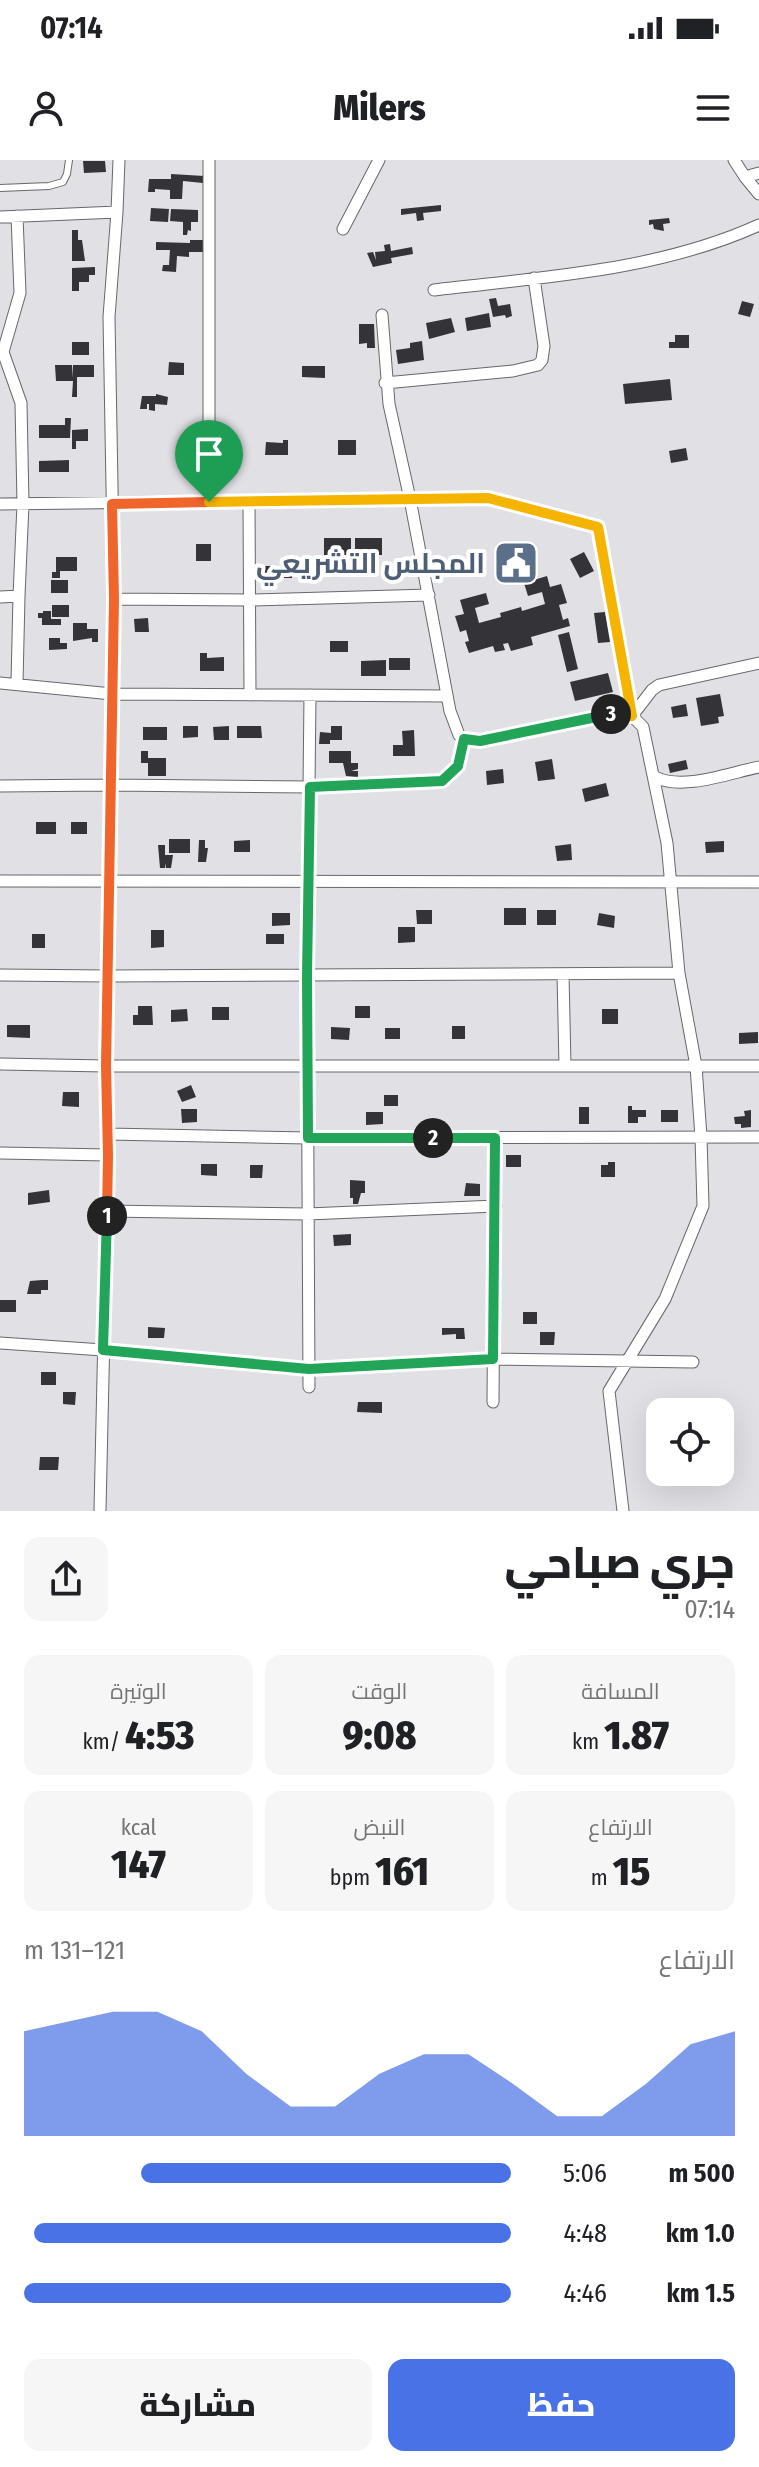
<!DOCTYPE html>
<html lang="ar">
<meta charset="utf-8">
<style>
:root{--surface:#fff;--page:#f6f6f6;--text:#202124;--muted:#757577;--accent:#4872e5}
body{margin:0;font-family:"Fira Sans Condensed",Cairo,sans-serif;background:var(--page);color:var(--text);direction:rtl;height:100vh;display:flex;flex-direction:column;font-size:30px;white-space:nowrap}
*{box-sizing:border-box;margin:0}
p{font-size:26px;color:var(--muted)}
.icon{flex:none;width:44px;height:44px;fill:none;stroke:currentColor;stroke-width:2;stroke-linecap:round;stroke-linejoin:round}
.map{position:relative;height:1351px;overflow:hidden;direction:ltr}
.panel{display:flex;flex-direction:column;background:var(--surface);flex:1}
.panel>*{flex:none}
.fabs{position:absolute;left:646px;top:1238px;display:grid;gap:16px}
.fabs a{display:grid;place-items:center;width:88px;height:88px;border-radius:16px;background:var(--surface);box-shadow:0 8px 32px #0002;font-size:40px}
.pin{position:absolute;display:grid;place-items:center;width:68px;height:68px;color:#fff;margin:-82px -34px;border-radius:50% 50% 50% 0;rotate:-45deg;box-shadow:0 0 8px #0007}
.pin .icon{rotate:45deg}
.km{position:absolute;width:40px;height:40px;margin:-20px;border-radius:50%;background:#222;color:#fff;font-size:22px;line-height:40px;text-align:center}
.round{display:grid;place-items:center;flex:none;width:84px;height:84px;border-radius:16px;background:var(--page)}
.head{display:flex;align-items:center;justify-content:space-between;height:136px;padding:0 24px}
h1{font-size:44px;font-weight:800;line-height:60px}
.figures{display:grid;grid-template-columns:repeat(3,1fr);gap:12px;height:136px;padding:8px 24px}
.figures div{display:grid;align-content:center;border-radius:16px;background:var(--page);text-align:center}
.figures b{font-size:40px;font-weight:800}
.figures small{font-size:22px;font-weight:400}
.figures p{font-size:22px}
.chart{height:224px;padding:16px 24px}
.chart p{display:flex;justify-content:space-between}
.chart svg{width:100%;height:144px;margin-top:8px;fill:var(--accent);opacity:.7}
.action{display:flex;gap:16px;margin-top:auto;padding:16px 24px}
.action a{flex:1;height:92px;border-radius:16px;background:var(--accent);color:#fff;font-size:32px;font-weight:800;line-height:92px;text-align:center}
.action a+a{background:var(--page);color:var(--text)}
ul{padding:0 24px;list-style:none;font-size:26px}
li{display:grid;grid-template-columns:128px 96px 1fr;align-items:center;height:60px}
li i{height:20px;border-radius:10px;background:var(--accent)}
.status{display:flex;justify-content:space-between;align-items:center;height:56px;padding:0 40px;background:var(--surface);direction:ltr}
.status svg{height:22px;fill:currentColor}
header{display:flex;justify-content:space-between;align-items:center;height:104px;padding:0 24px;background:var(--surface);font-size:36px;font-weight:800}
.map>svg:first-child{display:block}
</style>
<div class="status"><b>07:14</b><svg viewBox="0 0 49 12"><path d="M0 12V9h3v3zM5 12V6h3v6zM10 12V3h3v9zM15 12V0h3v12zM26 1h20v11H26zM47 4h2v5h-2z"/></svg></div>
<header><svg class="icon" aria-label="menu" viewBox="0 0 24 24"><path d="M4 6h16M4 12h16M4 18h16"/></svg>Milers<svg class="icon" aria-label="person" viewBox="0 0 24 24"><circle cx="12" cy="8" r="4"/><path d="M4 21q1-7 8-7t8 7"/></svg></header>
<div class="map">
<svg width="759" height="1351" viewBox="0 0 759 1351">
<rect width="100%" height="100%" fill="#e0e0e5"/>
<path fill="#333338" d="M83,1H105L106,12L84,13Z
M171,14L204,16L203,23L183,21L182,39H170V30L155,29V32H148L149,19H171Z
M441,45V51L423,53L424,60L417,61L416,53L401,55V49Z
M151,48L169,49L168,62L150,61Z
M171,49L198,50V62H191V71L188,70L187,75H183V62L170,61Z
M669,58L670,63L663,64L664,71L654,69L653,64L649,65V60Z
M72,70H78V80H82L85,101H72Z
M190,80H204V92H189V97L177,96L176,112L162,111L163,105H169L170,90H156V82L190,83Z
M390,84L391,91L412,87L413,94L391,98L392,103L373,107L367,93L373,92L376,100L375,92L385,91L384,85Z
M95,107V115H89V122H79V131H72V108Z
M496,138L498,146L510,144L512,156L506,158L505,155L493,157L489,139Z
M742,141L754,144L750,157L738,154Z
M489,153L491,167L467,171L465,158Z
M451,158L455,172L429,179L426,163Z
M359,164H374L375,188H367V183L359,184Z
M675,175H689V188H669V182H675Z
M422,181L424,200L398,204L396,190L410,188V183Z
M72,182H89V195H72Z
M169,202L184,203V215H168Z
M55,205H72L73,218V205H94V217H77V237H72L73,221H56Z
M302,206H325V218L302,217Z
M670,219L672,240L625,244L623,224Z
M156,234L168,237L167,245L155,244V251L149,250V244H147V249H140L142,236H156Z
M65,258H71L70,278H39V265H65Z
M88,269V281H76V289H72V270Z
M283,280H288V295H265L266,282L283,283Z
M338,280H356V295H338Z
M686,288L688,300L671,303L669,291Z
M69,300V312H39V301Z
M324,378H351V400H324Z
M355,378H382V395H355Z
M196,384H211V401H196Z
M584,392L594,411L580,418L570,399Z
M56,397H77V411H60V418H52V412H56Z
M298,402H318V415H298Z
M265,406H292V418H265Z
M547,416L550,427L561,424L567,443L559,445L563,460L568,458L570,466L531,477L533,485L511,491L508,483L503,484L505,490L495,492L493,486L469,493L465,482L469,481L466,470L460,472L455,456L464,454L460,440L486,433L489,444L475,448L479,463L501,457L500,453L521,447L522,451L545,444L542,432L528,436L524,423Z
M51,420H68V433H51Z
M52,445H69V457H52Z
M43,451H51V459H61V465H42V458H38V453H43Z
M605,452L610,482L598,483L594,453Z
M148,458L149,472H135L134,459Z
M73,463H87V469H98V482H92V478L73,481Z
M569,472L578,509L567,512L558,475Z
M49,478H60V483H67V489L49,490Z
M330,481H348V492H330Z
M200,493H207V498L224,497V511H200Z
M389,498H410V510H389Z
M386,500V516H361V501Z
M608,513L613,532L575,541L570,522Z
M720,534L724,556L718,557L719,563L701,566L696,538Z
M686,544L688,556L673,558L671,547Z
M183,566H198V577L183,578Z
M229,566V580H214L213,567Z
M237,566H261L262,578H237Z
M331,566H342V580H330V584H319L320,572L331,573Z
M143,567H167V580H143Z
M414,570L415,596H393V585H403L402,571Z
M141,591H148V598H166V616H148V603H141Z
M329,591H351V603H358V609L351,611H358V617L346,616L343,603H329Z
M552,599L555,619L538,621L535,602Z
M686,600L688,609L670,613L668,604Z
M503,609L504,623L487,625L486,611Z
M606,623L609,636L585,642L582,629Z
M36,662H56V674H36Z
M71,662H87V674H71Z
M169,679H190V693H169Z
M199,680H205V688H208L206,702H198Z
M250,680V692H234V681Z
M724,681V692L706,693L705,682Z
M571,684L572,700L557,701L555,686Z
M158,685H165V695H173L171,708H166V703L165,708H160Z
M504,748H526V765H504Z
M416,750H432V764H417Z
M537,750H556V765H537Z
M272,753H290V765L272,766Z
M599,753L615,756L614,768L597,765Z
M398,767H415V782L398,783Z
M151,770H164V787L151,788Z
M32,774H45V788H32Z
M266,774H284V784H266Z
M138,846H152L153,865H133V855H138Z
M355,846H370V858H355Z
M212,847H229V860H212Z
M187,849L188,861L171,862V850Z
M602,849H618V864H602Z
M7,865H30V878L7,877Z
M452,866H465V879H452Z
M331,867L350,868L349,880L331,879Z
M385,868H400V879H385Z
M758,872V883L739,884V873Z
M191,925L196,937L182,942L177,931Z
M63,932H79V947L62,946Z
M384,935H398V946H384Z
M628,946H632V950H646V957H638V963H628Z
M579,947H589V964H579Z
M181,949H197V962L182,963Z
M661,950H678V962H661Z
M751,950V967L741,968V964H735L734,957L745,956L744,951Z
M366,952H383V964L366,965Z
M506,995H521V1007H506Z
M608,1002H615V1017H601V1005H608Z
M201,1004H217V1016L201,1015Z
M250,1005H263L262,1018H250Z
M350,1020L365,1021V1033H361L358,1044H353V1038H350Z
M466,1023L480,1024V1036H464Z
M49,1030L50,1042L28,1045V1033Z
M351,1074V1085L334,1086L333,1075Z
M42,1120H48V1130H41V1134H27L30,1121Z
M0,1140H16V1152H0Z
M523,1152H537V1164H523Z
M148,1167L165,1168L164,1178H148Z
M442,1168H464L465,1179H456V1174L442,1175Z
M540,1172H555L554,1185H540Z
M41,1212H56V1225H41Z
M63,1232H76L75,1245L63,1244Z
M358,1242H382V1253L357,1252Z
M40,1297H59L58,1310H39Z"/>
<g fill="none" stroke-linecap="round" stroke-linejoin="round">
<g stroke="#67676c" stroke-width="8">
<path id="lane" d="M0,28L49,26L63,22L67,14L69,0"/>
</g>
<g stroke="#67676c" stroke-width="13">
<path id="street" d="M734,0L745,17L759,13
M745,17L759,34
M0,57L117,52L119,0
M343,69L379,0
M434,130C543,117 658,111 759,65
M382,155L389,244L410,339L450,551L459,575L470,581H480L613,554L632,556
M385,223L513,211L538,205L542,200L544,186L534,118
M209,342V0
M249,342L250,535
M0,344L488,338L598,367L632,556L643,567L667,683L679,813L696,906L701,977L703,1046L665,1139L609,1231L623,1351
M0,437L19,436L23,344L21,243L3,192L20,133L17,56
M114,439L250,440L429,435
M0,523L112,534L447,536
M17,523L19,436
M632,556L652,530L659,525L759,503
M655,617C683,631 729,613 759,607
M0,626L110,625L114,439L109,157L117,52
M0,721L759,722
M563,814L565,906
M0,815L108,816L679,813
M0,904L106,906L110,625L310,627L442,621L458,606L464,579
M108,974L308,978L759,977
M0,993L108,995
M107,1051L308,1054L496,1046
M0,1183L103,1190L309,1209L493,1199L693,1202
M309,1227L307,815L310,535
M493,1242L495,978
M100,1350L108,995L106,906H759"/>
</g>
<use href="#lane" stroke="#fff" stroke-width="6"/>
<use href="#street" stroke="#fff" stroke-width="11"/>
</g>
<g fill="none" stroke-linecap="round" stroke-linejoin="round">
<g stroke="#fff" stroke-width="16">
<path id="split-1" d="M107,1056L108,995L106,906L114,439L112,344L209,342"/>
</g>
<g stroke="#fff" stroke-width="16">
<path id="split-2" d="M107,1056L103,1190L309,1209L493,1199L495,978H433"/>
</g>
<g stroke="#fff" stroke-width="16">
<path id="split-3" d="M433,978H308L307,815L310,627L442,621L458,606L464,579L480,581L611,554"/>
</g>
<g stroke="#fff" stroke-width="16">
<path id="split-4" d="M209,342L488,338L598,367L632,556L611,554"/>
</g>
<use href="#split-1" stroke="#f0652b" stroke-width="10"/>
<use href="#split-2" stroke="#22a559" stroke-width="10"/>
<use href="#split-3" stroke="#22a559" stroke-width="10"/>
<use href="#split-4" stroke="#f5b400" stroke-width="10"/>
</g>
<defs>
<g id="civic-square" transform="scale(2.3)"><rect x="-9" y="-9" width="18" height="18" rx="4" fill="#5c6f8a" stroke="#fff"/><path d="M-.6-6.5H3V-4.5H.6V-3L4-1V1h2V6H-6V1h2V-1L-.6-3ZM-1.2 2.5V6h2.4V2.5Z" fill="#fff"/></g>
</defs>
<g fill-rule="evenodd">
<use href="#civic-square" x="516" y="403"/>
</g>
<g text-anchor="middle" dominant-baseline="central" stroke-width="8" stroke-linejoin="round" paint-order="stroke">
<g font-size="28" font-weight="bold" fill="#4e5e75" stroke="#fff" text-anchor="end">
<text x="485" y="403">المجلس التشريعي</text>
</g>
</g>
</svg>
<div class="fabs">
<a><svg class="icon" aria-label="locate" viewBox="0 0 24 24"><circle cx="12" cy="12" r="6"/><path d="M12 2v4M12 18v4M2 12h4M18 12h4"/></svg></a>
</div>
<div class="pin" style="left:209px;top:342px;background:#1e9e55"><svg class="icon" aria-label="arrive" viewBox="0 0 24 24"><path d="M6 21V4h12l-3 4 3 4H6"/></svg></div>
<b class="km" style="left:107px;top:1056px">1</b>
<b class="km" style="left:433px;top:978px">2</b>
<b class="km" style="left:611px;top:554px">3</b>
</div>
<section class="panel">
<div class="head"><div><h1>جري صباحي</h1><p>07:14</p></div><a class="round"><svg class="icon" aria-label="share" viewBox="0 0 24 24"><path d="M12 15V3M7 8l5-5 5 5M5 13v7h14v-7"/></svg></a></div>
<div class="figures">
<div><p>المسافة</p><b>1.87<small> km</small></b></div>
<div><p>الوقت</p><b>9:08</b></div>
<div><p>الوتيرة</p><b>4:53<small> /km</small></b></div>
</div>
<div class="figures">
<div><p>الارتفاع</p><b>15<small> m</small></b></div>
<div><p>النبض</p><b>161<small> bpm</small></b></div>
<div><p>kcal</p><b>147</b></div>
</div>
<div class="chart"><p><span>الارتفاع</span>121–131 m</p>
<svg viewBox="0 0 160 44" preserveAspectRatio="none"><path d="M0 44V12L10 9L20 6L30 6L40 12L50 25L60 35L70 35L80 25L90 19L100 19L110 28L120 38L130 38L140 28L150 16L160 12V44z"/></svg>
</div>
<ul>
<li><b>500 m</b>5:06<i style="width:76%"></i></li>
<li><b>1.0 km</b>4:48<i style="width:98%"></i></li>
<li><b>1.5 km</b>4:46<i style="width:100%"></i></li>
</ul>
<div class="action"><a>حفظ</a><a>مشاركة</a></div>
</section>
